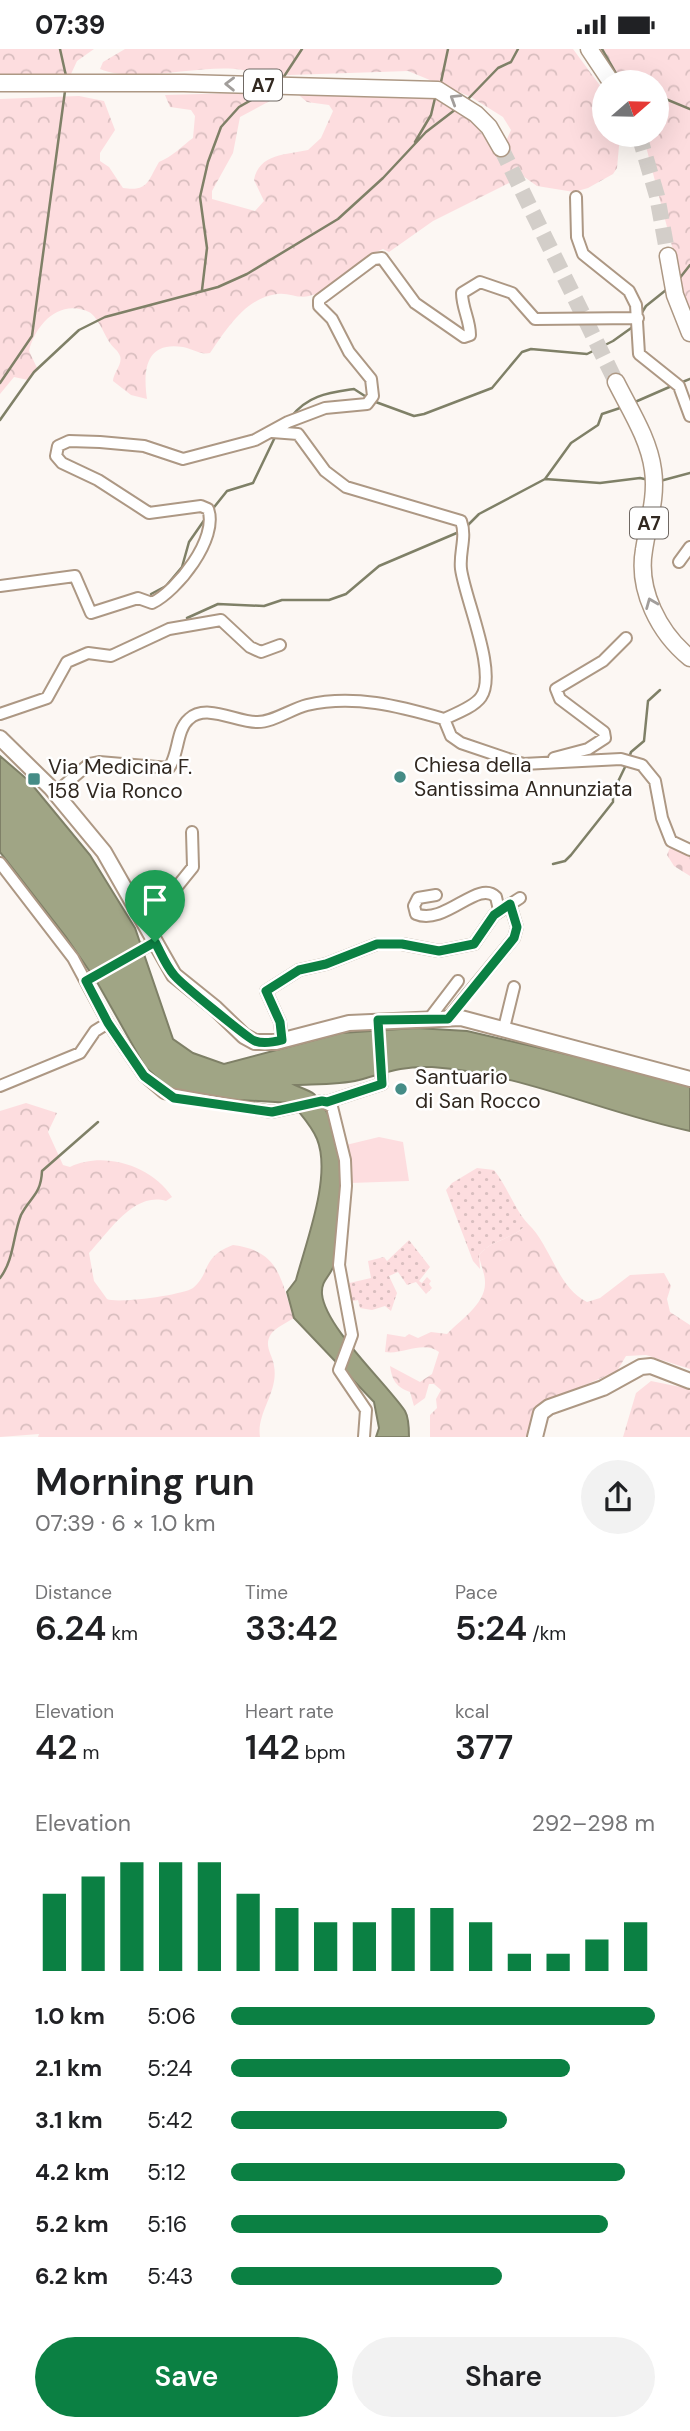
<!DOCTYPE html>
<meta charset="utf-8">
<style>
:root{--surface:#fff;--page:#f2f2f2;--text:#202124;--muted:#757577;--accent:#0b8043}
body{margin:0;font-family:"DM Sans",sans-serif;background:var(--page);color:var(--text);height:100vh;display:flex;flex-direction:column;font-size:26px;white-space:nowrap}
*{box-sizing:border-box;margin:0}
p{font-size:23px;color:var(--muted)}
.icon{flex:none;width:38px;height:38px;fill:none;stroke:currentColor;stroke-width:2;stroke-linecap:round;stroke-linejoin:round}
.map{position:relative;height:1388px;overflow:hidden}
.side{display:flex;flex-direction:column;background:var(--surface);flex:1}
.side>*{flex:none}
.needle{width:46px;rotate:70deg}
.fabs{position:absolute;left:592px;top:21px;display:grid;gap:14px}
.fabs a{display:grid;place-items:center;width:77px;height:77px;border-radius:50%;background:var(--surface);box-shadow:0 7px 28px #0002;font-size:35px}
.pin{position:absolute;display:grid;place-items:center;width:60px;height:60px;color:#fff;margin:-72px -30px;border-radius:50% 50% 50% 0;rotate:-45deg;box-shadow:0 0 7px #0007}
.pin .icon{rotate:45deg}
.round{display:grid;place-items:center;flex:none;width:74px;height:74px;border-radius:37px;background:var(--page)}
.head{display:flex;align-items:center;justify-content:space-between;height:119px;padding:0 35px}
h1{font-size:38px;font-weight:600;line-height:52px}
.stats{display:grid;grid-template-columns:repeat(3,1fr);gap:10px;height:119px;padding:7px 35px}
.stats div{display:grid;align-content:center}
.stats b{font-size:35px;font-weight:600}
.stats small{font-size:19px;font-weight:400}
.stats p{font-size:19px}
.chart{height:196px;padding:14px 35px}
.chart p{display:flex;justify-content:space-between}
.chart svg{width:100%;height:126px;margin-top:7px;stroke:var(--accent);stroke-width:6}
.cta{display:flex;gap:14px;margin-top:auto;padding:14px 35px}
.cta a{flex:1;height:80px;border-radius:42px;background:var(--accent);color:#fff;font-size:28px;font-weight:600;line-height:80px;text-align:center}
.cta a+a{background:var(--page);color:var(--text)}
ul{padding:0 35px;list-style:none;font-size:23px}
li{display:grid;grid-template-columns:112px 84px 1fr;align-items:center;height:52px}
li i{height:18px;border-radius:9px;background:var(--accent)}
.status{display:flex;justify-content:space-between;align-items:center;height:49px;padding:0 35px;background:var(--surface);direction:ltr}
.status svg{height:19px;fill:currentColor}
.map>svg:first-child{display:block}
</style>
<div class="status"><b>07:39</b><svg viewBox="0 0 49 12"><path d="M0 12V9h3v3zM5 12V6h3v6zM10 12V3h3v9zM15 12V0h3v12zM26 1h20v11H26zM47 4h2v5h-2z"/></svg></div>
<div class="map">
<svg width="690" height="1388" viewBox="0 0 690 1388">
<defs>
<pattern id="grass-dots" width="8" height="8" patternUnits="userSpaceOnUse" patternTransform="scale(1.75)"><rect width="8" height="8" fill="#fddddf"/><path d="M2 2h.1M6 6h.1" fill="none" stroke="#d9bebf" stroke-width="1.8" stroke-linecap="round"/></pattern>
<pattern id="forest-crowns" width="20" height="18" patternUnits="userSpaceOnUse" patternTransform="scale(1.75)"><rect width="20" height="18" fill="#fddddf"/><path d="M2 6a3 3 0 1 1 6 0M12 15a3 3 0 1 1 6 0" fill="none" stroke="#d9bebf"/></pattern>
<pattern id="cemetery-stones" width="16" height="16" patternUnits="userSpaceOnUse" patternTransform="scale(1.75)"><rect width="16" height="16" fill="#fddddf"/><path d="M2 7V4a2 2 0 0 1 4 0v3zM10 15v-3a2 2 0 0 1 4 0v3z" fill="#d9bebf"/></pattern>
</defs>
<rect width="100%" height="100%" fill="#fcf7f3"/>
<path fill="url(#grass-dots)" d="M477,1119L494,1121C509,1140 515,1163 532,1179H523C508,1191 490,1192 479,1206L480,1220L473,1212L446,1141L452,1134Z
M409,1191L430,1218L419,1232L422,1234L427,1228L431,1232L429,1235L432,1239L426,1245L416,1233L407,1236L398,1223L389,1227L397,1244L391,1262L385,1257L372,1261L360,1259L358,1251L348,1253L345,1235L371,1229L368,1212L384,1208L387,1212Z"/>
<path fill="url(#forest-crowns)" d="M0,0H94L77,12L71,25L0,29Z
M125,0H573L604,42V86H620L617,119L613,125L588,139L574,143L537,137L523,127L433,172L389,203L383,200L376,203C356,218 334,241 309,247C298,250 288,243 277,245C245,249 226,281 210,304C200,306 193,300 183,298C145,292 143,322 147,350L131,346L113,332C113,324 123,315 120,307C118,301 113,299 110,294C105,287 98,268 89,263C59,249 35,276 29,302L38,321L28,331L14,328L0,345V50L79,47L104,52L115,81L100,104V112L109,118L123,139C149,143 148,131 159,113C172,108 182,97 193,89L195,67L191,61L170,58L165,46L276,43L279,47L240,68L233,104L212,142V150L255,162L264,152L254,131C259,104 287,106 308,101L321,89L333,62L329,56L307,53L294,42L430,46L451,55L471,70L497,105L510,99L507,90L511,81L503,68L471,48L408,22L260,27C226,6 143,38 100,20L103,13Z
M598,0H690V266L643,86H656V33H619Z
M26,1054L57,1064L48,1083L63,1116L70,1118C103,1102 151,1116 172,1148L166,1152C134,1142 108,1184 89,1204L94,1232L107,1250C117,1255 183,1246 193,1239C211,1224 201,1208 233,1196C281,1202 280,1231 294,1269C288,1273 275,1279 271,1285C263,1297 273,1306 274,1317C279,1343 256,1364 260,1388H38L39,1385L0,1388V1062Z
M523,1179H532C552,1202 559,1239 587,1253L600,1249L630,1226L664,1224L671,1237L667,1250L670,1263L690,1276V1320L646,1306L626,1307L617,1322L544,1354L528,1388H430V1366L437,1359L436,1350L441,1341L434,1335H429L425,1349L414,1357L410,1343C396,1338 392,1331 390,1317L420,1333L432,1325L439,1303C423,1291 403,1306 385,1303L387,1285L405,1288L409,1285L418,1289L431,1283L447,1285C460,1271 486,1255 485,1233C485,1224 480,1215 479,1206C490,1192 508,1191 523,1179Z
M651,1332L690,1340V1388H623L636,1344Z"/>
<path fill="url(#cemetery-stones)" d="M671,796L690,804V832V827L674,817L667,806Z"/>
<path fill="#fddddf" d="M379,1088L403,1093L409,1132L350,1134L346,1096Z"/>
<path fill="#a0a585" stroke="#7f8067" stroke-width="2" d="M0,707L29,732L90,806L135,879L173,990L193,1004L224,1015L341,984L416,979L467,982L655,1026L690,1038V1082C604,1064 520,1024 432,1018C400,1017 388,1023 359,1031C339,1036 316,1035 295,1036C301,1039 309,1041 314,1045C347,1078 342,1148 337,1190C336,1198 337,1209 334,1216C330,1228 321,1231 322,1245C325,1278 386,1334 405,1362C409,1369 409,1380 409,1388H376L379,1379L374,1353L294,1269L287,1243L296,1231C306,1193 332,1127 317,1090C312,1077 301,1066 292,1054L221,1050L171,1041L145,1018L97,933L66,888L0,803Z"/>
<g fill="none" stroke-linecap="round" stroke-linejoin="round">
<path stroke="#7f8067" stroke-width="2.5" d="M60,0L66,27
M602,0L621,33
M283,29L302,0
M441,33L448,0
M656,46L690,60
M469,49L498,19L511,13L518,0
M415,93L431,66L435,49
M679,230L690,216
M202,241L207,199L200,148L208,113L221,78L239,58L265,43
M641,265L646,257L666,241
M0,334L32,287L65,42
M680,334L690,330
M373,352L414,367L424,365L492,339L522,303L531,300L587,305L613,292L634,277
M635,353L674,336
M291,368C308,346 328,344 354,340L368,349
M0,371L34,323L79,281L105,268L218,238L247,225L338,170L383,129L426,83L456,60
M545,430L571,394L598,376L602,365L620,359
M660,432L690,424
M211,462L227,442L253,434L276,386
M467,477L479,465L545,430L600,434L640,429L649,431
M151,545L166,537L182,518L189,493L205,470
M187,569L218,555L264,557L282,551H329L346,545L379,517L459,483
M629,709L631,703L644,692L648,652L660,641
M553,815L565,812L571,806L613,753V743L626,716
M0,1229C14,1211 13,1186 21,1166C30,1148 41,1146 42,1122L98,1073"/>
<path stroke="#d3cec9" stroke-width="16" stroke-dasharray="16 8" stroke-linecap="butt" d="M639,86L657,147L668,207
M501,99L616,333"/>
<g stroke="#ad9884" stroke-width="14">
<path id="minor" d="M576,148L577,188L583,205L629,242L636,256L639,305L679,337L690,367
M272,383L298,385L325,422L346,438L461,472C467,488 459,503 461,520C465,550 498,624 481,648C474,658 455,665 444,670
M679,513L690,498
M0,537L75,527L91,564L138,549L152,554C177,542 219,489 208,460L201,457L149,464L98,431L62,414L56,407L58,397L69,392L100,393L144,397L183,410L255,391L288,373L325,359L367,355L373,347L371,330L349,303L332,270L319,257V251L374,210L382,209L415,254L464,288L470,286C470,271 462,259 462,244L480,233L512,244L535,270L638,269
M0,665L47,649L67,613L88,604L111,607L169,580L221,571L250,598L261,603L280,596
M554,709L588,700L605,689L604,683L560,650L556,640L603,612L626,589
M55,744L89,715L99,713L169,719C179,705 176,681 189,670C206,654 236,673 256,673C272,674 291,660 307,656C353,645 399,657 444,670L451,687L461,694L523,715L621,710L642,716L655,732L662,769L671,792L690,801
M0,814L73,909L108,974L144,1027L164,1044L272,1063L322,1052L332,1058L345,1111L346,1137L339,1216L352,1286L339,1321L366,1361L364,1388
M436,846L418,849L414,857L416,865C445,877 478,830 496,848L499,861
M139,860L176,839L193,818L192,783
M86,932L155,893
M448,969L514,889L517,878L510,855
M429,970L458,932
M504,979L514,938
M282,991L280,973L266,942L299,921L326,915L377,895H402L439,902L474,895L494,866L520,849
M0,1037L80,1004L95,982L108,974
M327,1053L382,1035L378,971"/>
</g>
<g stroke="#ad9884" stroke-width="18">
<path id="major" d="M0,689L51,739L104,803L174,926L215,959L244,987L255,993H276L349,974L461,969L690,1030
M535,1388L541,1364L549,1358L603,1339L641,1318L651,1317L690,1332"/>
</g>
<g stroke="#ad9884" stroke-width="19">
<path id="highway" d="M589,0L611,33
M0,34H184L438,41L476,65L489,78L501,99
M668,207L675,246L690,284
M616,333C630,361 649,390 653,421C657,448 648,474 644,501C637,541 659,584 690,609"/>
</g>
<use href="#minor" stroke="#fff" stroke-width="10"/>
<use href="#major" stroke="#fff" stroke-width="14"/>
<use href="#highway" stroke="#fff" stroke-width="16"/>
</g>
<defs><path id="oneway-chevron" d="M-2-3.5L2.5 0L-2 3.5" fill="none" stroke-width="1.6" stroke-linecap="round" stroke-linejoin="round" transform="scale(1.75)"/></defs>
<g stroke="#a29e9b">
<use href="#oneway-chevron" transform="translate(230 35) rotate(-179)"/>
<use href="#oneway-chevron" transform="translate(455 50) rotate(-148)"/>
<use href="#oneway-chevron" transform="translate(651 554) rotate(-112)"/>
</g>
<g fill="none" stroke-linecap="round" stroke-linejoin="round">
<g stroke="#fff" stroke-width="14">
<path id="route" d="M510,855L517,878L514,889L448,970L378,971L382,1035L327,1053L322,1052L272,1063L174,1049L144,1027L108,974L86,932L155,893C161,904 166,917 174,926C179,933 250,991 255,992C263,995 274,993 282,991L280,973L266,942L299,921L326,915L377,895H402L439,902L474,895L494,866Z"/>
</g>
<use href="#route" stroke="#0b8043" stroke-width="9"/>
</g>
<g fill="#458c86" stroke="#fff" stroke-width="2.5">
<circle cx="400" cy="728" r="7"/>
<rect x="27" y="723" width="14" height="14" rx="3.5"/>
<circle cx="401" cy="1040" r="7"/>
</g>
<g text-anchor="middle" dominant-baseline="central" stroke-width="5" stroke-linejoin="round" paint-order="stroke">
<g fill="#fff" stroke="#6f6863" stroke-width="2">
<rect x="244" y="20.5" width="38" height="31" rx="5"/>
<rect x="630" y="458.5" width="38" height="31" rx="5"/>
</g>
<g font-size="19" font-weight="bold" fill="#312820">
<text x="263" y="36">A7</text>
<text x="649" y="474">A7</text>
</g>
<g font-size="21" fill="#312820" stroke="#fff" text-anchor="start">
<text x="414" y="716">Chiesa della<tspan x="414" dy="24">Santissima Annunziata</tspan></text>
<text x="48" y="718">Via Medicina F.<tspan x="48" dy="24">158 Via Ronco</tspan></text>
<text x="415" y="1028">Santuario<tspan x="415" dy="24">di San Rocco</tspan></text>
</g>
</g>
</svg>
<div class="fabs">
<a><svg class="needle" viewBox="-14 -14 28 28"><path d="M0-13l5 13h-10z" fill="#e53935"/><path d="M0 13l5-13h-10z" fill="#757577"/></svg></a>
</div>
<div class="pin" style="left:155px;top:893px;background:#1e9e55"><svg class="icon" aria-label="arrive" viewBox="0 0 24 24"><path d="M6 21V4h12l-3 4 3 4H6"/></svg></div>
</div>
<section class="side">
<div class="head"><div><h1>Morning run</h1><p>07:39 · 6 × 1.0 km</p></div><a class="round"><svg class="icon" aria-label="share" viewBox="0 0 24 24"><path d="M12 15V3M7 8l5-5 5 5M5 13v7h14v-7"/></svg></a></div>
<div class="stats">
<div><p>Distance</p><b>6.24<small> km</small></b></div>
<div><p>Time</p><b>33:42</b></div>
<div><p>Pace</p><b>5:24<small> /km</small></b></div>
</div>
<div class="stats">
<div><p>Elevation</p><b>42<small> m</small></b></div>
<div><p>Heart rate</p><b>142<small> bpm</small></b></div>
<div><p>kcal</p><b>377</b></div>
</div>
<div class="chart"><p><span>Elevation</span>292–298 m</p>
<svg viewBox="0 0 160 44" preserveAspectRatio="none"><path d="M5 44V17M15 44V11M25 44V6M35 44V6M45 44V6M55 44V17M65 44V22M75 44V27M85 44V27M95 44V22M105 44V22M115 44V27M125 44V38M135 44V38M145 44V33M155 44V27"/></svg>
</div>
<ul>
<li><b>1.0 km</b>5:06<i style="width:100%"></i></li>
<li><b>2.1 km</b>5:24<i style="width:80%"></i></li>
<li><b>3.1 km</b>5:42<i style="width:65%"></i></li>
<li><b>4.2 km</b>5:12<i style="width:93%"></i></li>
<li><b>5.2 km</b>5:16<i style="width:89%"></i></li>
<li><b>6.2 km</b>5:43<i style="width:64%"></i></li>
</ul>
<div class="cta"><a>Save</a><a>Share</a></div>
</section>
